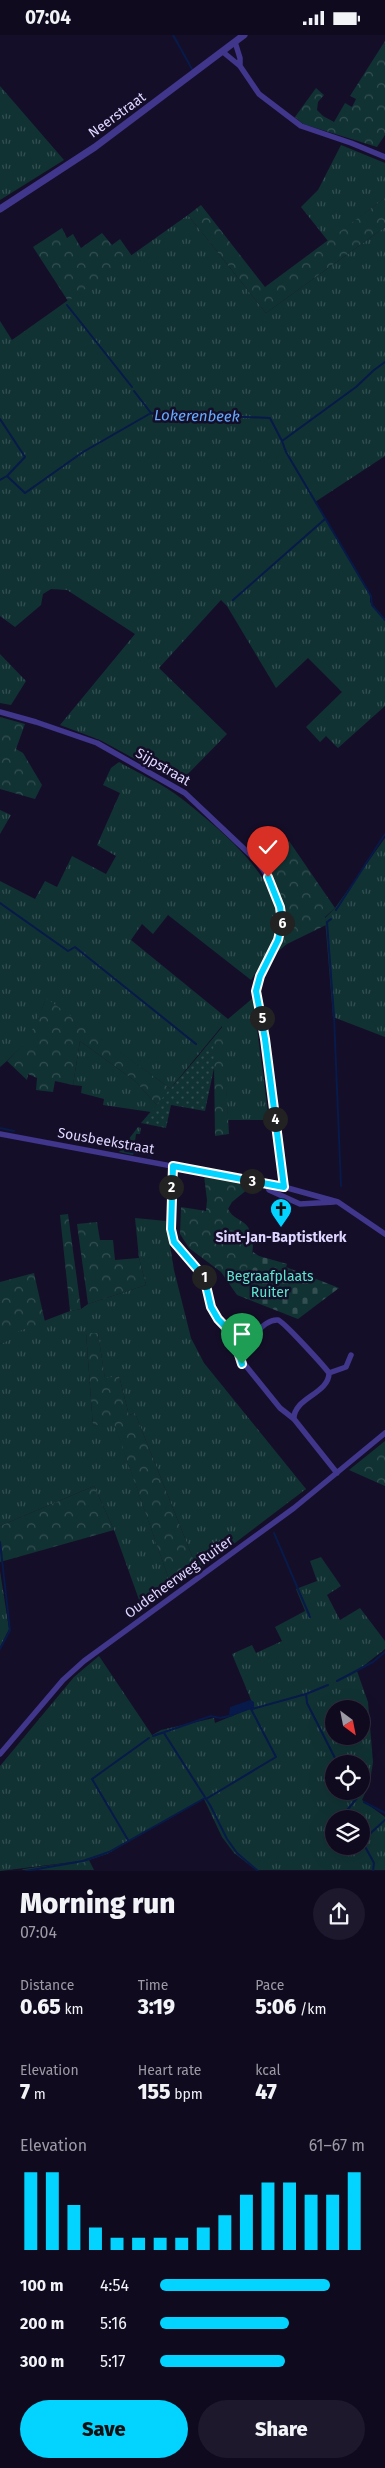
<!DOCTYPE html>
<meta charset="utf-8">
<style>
:root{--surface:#100a1f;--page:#1e182c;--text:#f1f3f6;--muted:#9c9aa4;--line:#302b3d;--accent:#02d3ff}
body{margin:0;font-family:"Fira Sans",sans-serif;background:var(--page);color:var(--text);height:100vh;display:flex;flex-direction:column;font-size:19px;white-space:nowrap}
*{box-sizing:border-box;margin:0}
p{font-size:16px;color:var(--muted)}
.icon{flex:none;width:28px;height:28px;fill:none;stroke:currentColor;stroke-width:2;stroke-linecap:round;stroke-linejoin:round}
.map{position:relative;height:1836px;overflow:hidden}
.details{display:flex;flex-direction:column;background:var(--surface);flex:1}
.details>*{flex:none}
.needle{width:32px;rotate:148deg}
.controls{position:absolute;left:325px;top:1665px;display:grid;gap:10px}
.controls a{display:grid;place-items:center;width:45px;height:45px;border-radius:50%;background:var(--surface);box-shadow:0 5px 20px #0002,0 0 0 1px var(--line);font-size:25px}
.pin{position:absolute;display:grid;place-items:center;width:42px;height:42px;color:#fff;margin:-51px -21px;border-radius:50% 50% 50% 0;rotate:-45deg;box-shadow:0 0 5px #0007}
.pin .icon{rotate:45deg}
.km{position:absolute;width:25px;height:25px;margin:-12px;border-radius:50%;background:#222;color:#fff;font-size:14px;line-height:25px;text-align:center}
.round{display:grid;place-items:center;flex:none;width:52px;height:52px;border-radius:26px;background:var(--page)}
.head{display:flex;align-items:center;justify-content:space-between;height:85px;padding:0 20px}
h1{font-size:28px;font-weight:800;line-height:38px}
.figures{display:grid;grid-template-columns:repeat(3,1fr);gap:8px;height:85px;padding:5px 20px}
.figures div{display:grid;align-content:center}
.figures b{font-size:21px;font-weight:800}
.figures small{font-size:14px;font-weight:400}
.figures p{font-size:14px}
.chart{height:140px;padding:10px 20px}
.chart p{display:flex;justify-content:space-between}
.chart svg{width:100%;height:90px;margin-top:5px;stroke:var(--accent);stroke-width:6}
.button{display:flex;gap:10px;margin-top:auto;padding:10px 20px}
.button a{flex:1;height:58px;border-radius:30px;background:var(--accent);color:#111;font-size:20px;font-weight:800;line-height:58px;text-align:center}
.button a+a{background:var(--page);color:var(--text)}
ul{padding:0 20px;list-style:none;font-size:16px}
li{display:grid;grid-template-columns:80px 60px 1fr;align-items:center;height:38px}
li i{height:12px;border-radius:6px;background:var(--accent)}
.status{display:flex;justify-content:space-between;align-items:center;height:35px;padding:0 25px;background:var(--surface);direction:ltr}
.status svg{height:14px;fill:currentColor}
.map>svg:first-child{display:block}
</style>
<div class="status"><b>07:04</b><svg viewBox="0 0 49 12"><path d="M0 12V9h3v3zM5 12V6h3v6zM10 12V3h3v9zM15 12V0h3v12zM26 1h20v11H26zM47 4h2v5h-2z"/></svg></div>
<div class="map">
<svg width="385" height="1836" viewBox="0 0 385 1836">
<defs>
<pattern id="grass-tufts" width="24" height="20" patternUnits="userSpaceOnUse" patternTransform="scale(1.25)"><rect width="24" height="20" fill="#113233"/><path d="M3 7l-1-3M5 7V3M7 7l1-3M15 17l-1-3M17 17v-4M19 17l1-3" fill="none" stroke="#334f52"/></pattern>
<pattern id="forest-crowns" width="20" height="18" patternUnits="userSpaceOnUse" patternTransform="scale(1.25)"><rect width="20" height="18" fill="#113233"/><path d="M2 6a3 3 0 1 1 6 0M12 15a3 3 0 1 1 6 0" fill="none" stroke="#334f52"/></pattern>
<pattern id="cemetery-stones" width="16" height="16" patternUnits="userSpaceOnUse" patternTransform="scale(1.25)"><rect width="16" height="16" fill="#113233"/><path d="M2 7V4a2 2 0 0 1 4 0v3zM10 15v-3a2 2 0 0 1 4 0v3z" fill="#334f52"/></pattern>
<pattern id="park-dots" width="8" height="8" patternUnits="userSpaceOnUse" patternTransform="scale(1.25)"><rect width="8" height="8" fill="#113233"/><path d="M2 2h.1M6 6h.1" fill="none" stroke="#334f52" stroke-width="1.8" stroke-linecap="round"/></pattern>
</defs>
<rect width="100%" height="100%" fill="#150e29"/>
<path fill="url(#grass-tufts)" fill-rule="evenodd" d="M0,51L64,125L0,165Z
M341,110L385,128V163L328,206L301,172L318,155Z
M188,180L266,278L385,192V421L315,467L370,560V567L385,584V671L338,713L326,701L320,707L306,692L342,657L308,623L276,653L227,571L221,565L159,633L227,699L179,748L100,705L60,690L135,599L67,555L51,554L43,559L41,570L15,592L0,581V286L12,305Z
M0,619L26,646L11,670L0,668Z
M119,727C140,739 163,749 182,764C215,790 279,841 278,887C277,906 261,929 251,945L168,880L153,899L142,889L131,905L228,984L253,963L269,1085H228L222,991L151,1077L103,1070L104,1064L81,1058L82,1051L73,1050L80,1006L135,1046L157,1070L171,1054L46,964C42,972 40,982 36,990C28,1007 14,1020 0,1032V846L35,864L45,846L57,852L72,821L106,839L116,821L97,810L120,758L103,750L111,733Z
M0,775L11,780L0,799Z
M385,803V1002L333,982L325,883L335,873Z
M138,1092L141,1093L140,1099H136L135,1106L137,1107L133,1120L119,1117Z
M135,1183L166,1186L174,1235L191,1303L204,1328L306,1454L198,1536L135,1378L129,1380L119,1341L105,1344L98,1298H86L93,1391L113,1385L172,1553L142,1573L114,1495L94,1451L0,1491V1309L11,1304L10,1299L70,1276L81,1274L88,1269L146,1250L139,1223Z
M321,1522L341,1551L327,1560L340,1585L360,1573L385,1606V1614L357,1636L368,1667L373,1727L370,1747L362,1765L385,1782V1835H256L234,1818L222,1802L204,1764L107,1819L89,1825L0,1836V1731L74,1642L99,1621L152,1700L161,1695L214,1683L215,1688L254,1672L232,1619L252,1610L256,1618L282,1606L275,1592L305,1576L296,1554L317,1546L310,1526ZM334,1674H361V1701H334ZM334,1729H361V1756H334ZM334,1784H361V1811H334Z
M0,1536L9,1594L0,1612Z"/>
<path fill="url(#forest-crowns)" d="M385,6V100L377,112L303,89L295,82L316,53L324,60L318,67L317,75L323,81L334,87L345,68L352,72L356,64L350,61Z
M385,163V192L266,278L188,180L201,170L265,252Z
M62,193L67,203L73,199L81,213L102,198L112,210L120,204L132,221L68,266L33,212Z
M0,682L25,689L16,714L23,718L42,750L35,764L0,754Z
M289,806L335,873L325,882L326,890L287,909L276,918C279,911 283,903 285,896C291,877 273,842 263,827Z
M46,963L171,1054L157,1070L135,1046L80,1006L73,1050L55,1046L53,1057L36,1055L37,1043L28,1039L27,1045L7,1026C27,1009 37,988 46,963Z
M223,991L229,1099L215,1101L214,1030L200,1019Z
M204,1141L248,1150V1154L232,1167L228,1174C233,1184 242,1184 248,1192C261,1214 245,1239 237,1260L221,1237L189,1213L180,1199L181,1172L206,1176L207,1165Z
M68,1179L81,1274L70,1276L60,1180Z
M97,1187L100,1205H113L115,1225L139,1223L146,1250L88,1269L77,1189Z
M34,1238L45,1287L11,1299L12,1304L0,1309V1247Z
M86,1298H98L105,1343L119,1341L129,1380L135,1378L198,1536L172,1553L113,1386L93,1391Z
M385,1406V1451L349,1435Z
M94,1451L114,1495L0,1527V1491Z
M89,1825L94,1835H22L23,1834Z"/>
<path fill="url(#cemetery-stones)" d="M253,1217L259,1221L287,1229L286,1232L339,1253L298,1284L237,1260Z"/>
<path fill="url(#park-dots)" d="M213,1004L214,1033L205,1076L171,1070L166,1093L141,1088Z"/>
<path fill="#071a49" d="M250,1665L254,1667V1673L231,1681L229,1679L230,1672Z"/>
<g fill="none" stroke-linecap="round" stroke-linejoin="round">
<path stroke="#071a49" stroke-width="2" d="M173,0L192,34
M67,270L132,352
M134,356L151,378
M0,384L25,422L7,441
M282,406L286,417L371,561L372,570L385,585
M0,445L7,441L25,458L83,417L151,378L270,383L282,406L356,352L374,335L385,327
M233,565L325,484
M0,868L68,916L75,912L196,1009
M336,875L385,799
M331,884L327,887L334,981L341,1151
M0,1093L14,1096
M125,1116L144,1119
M148,1120L151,1121
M274,1498L310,1582
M0,1507L10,1595L0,1614
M337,1646L373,1627L385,1617
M306,1659L307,1668L338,1729
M252,1674L306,1659L328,1650
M164,1698L210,1770L227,1804L237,1818L258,1836
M153,1701L211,1681L220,1683L233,1680
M206,1764L276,1722L251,1674
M364,1767L385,1778
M340,1784L357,1763
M328,1797L334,1790
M128,1805L92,1744L149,1703
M26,1836L83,1826L109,1817L205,1763
M373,1836L374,1828L362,1806L385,1785"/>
<path stroke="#40368b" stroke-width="5.5" d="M235,7L240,23V31
M223,17L240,31L259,59L301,91L351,108L385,122
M0,677L36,687L97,708L185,758L257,826L268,842L280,872L282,887L278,905L260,941L256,956L265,1004L284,1152
M0,1099L284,1152L338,1167L385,1199
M173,1131L171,1194L174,1207L204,1242L211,1272L218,1285L240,1307
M266,1148L269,1155L300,1169L334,1167
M329,1338L346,1332L351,1320
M294,1384C293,1363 329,1359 329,1338C324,1331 283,1286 278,1285C268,1284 259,1295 252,1301C243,1307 237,1308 238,1321L280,1373L294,1384L337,1438
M0,1719L63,1645L84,1626L294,1473L385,1398"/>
<path stroke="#40368b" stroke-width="7" d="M0,174L95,112L244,0"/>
</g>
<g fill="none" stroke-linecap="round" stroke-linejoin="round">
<g stroke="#fff" stroke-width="10">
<path id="route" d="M242,1329L237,1313L240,1307L218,1284L211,1272L204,1242L174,1207L171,1194L173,1131L284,1152L265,1004L256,956L260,941L278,905L282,887L280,872L268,842"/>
</g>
<use href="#route" stroke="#02d3ff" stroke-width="6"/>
</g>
<defs>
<g id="church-pin" transform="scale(1.125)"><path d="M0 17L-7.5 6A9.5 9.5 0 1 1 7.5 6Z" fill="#02d3ff" stroke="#150e29"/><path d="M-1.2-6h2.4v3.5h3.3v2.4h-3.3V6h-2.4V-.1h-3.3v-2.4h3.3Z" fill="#111"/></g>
</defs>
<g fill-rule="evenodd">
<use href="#church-pin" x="281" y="1174"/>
</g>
<g text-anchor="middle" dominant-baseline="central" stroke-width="5" stroke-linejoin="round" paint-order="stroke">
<g font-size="14" fill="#ded6ff" stroke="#150e29">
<text transform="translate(117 80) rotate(-36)">Neerstraat</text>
<text transform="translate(163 732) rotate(30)">Sijpstraat</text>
<text transform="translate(106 1106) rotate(10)">Sousbeekstraat</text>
<text transform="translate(179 1542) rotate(-36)">Oudeheerweg Ruiter</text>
</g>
<g font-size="14" font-weight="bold" fill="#ded6ff" stroke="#150e29">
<text x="281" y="1202">Sint-Jan-Baptistkerk</text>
</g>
<g font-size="14" fill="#59e8cf" stroke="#150e29">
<text x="270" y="1241">Begraafplaats<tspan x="270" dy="16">Ruiter</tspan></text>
</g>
<g font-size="15" font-style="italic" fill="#64acff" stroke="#150e29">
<text transform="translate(197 381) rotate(1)">Lokerenbeek</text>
</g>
</g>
</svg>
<div class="controls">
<a><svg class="needle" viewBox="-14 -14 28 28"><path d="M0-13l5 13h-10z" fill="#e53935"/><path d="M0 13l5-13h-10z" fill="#9c9aa4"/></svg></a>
<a><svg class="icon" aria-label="locate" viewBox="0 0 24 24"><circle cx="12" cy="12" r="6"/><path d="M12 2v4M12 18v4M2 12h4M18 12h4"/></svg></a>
<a><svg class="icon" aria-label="layers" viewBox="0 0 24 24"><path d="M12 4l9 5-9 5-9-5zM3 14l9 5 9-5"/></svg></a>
</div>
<div class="pin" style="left:242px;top:1329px;background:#1e9e55"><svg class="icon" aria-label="arrive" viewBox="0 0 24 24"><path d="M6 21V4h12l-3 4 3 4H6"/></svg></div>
<div class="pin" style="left:268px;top:842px;background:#d93025"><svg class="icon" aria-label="check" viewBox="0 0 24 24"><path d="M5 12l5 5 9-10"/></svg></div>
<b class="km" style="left:204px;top:1242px">1</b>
<b class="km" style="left:171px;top:1152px">2</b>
<b class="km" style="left:252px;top:1146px">3</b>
<b class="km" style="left:275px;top:1084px">4</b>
<b class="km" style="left:262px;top:983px">5</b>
<b class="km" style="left:282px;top:888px">6</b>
</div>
<section class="details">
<div class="head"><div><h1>Morning run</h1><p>07:04</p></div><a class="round"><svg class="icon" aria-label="share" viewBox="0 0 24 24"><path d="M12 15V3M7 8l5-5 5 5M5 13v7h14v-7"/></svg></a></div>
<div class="figures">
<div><p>Distance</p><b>0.65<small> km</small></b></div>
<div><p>Time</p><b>3:19</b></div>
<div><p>Pace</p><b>5:06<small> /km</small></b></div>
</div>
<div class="figures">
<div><p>Elevation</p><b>7<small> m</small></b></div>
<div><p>Heart rate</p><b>155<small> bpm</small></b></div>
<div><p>kcal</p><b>47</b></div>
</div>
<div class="chart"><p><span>Elevation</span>61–67 m</p>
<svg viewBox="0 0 160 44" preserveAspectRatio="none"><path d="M5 44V6M15 44V6M25 44V22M35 44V33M45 44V38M55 44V38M65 44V38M75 44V38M85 44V33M95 44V27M105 44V17M115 44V11M125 44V11M135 44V17M145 44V17M155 44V6"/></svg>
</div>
<ul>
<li><b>100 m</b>4:54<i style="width:83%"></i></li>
<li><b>200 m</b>5:16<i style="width:63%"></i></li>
<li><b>300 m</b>5:17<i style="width:61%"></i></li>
</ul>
<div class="button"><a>Save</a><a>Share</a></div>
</section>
